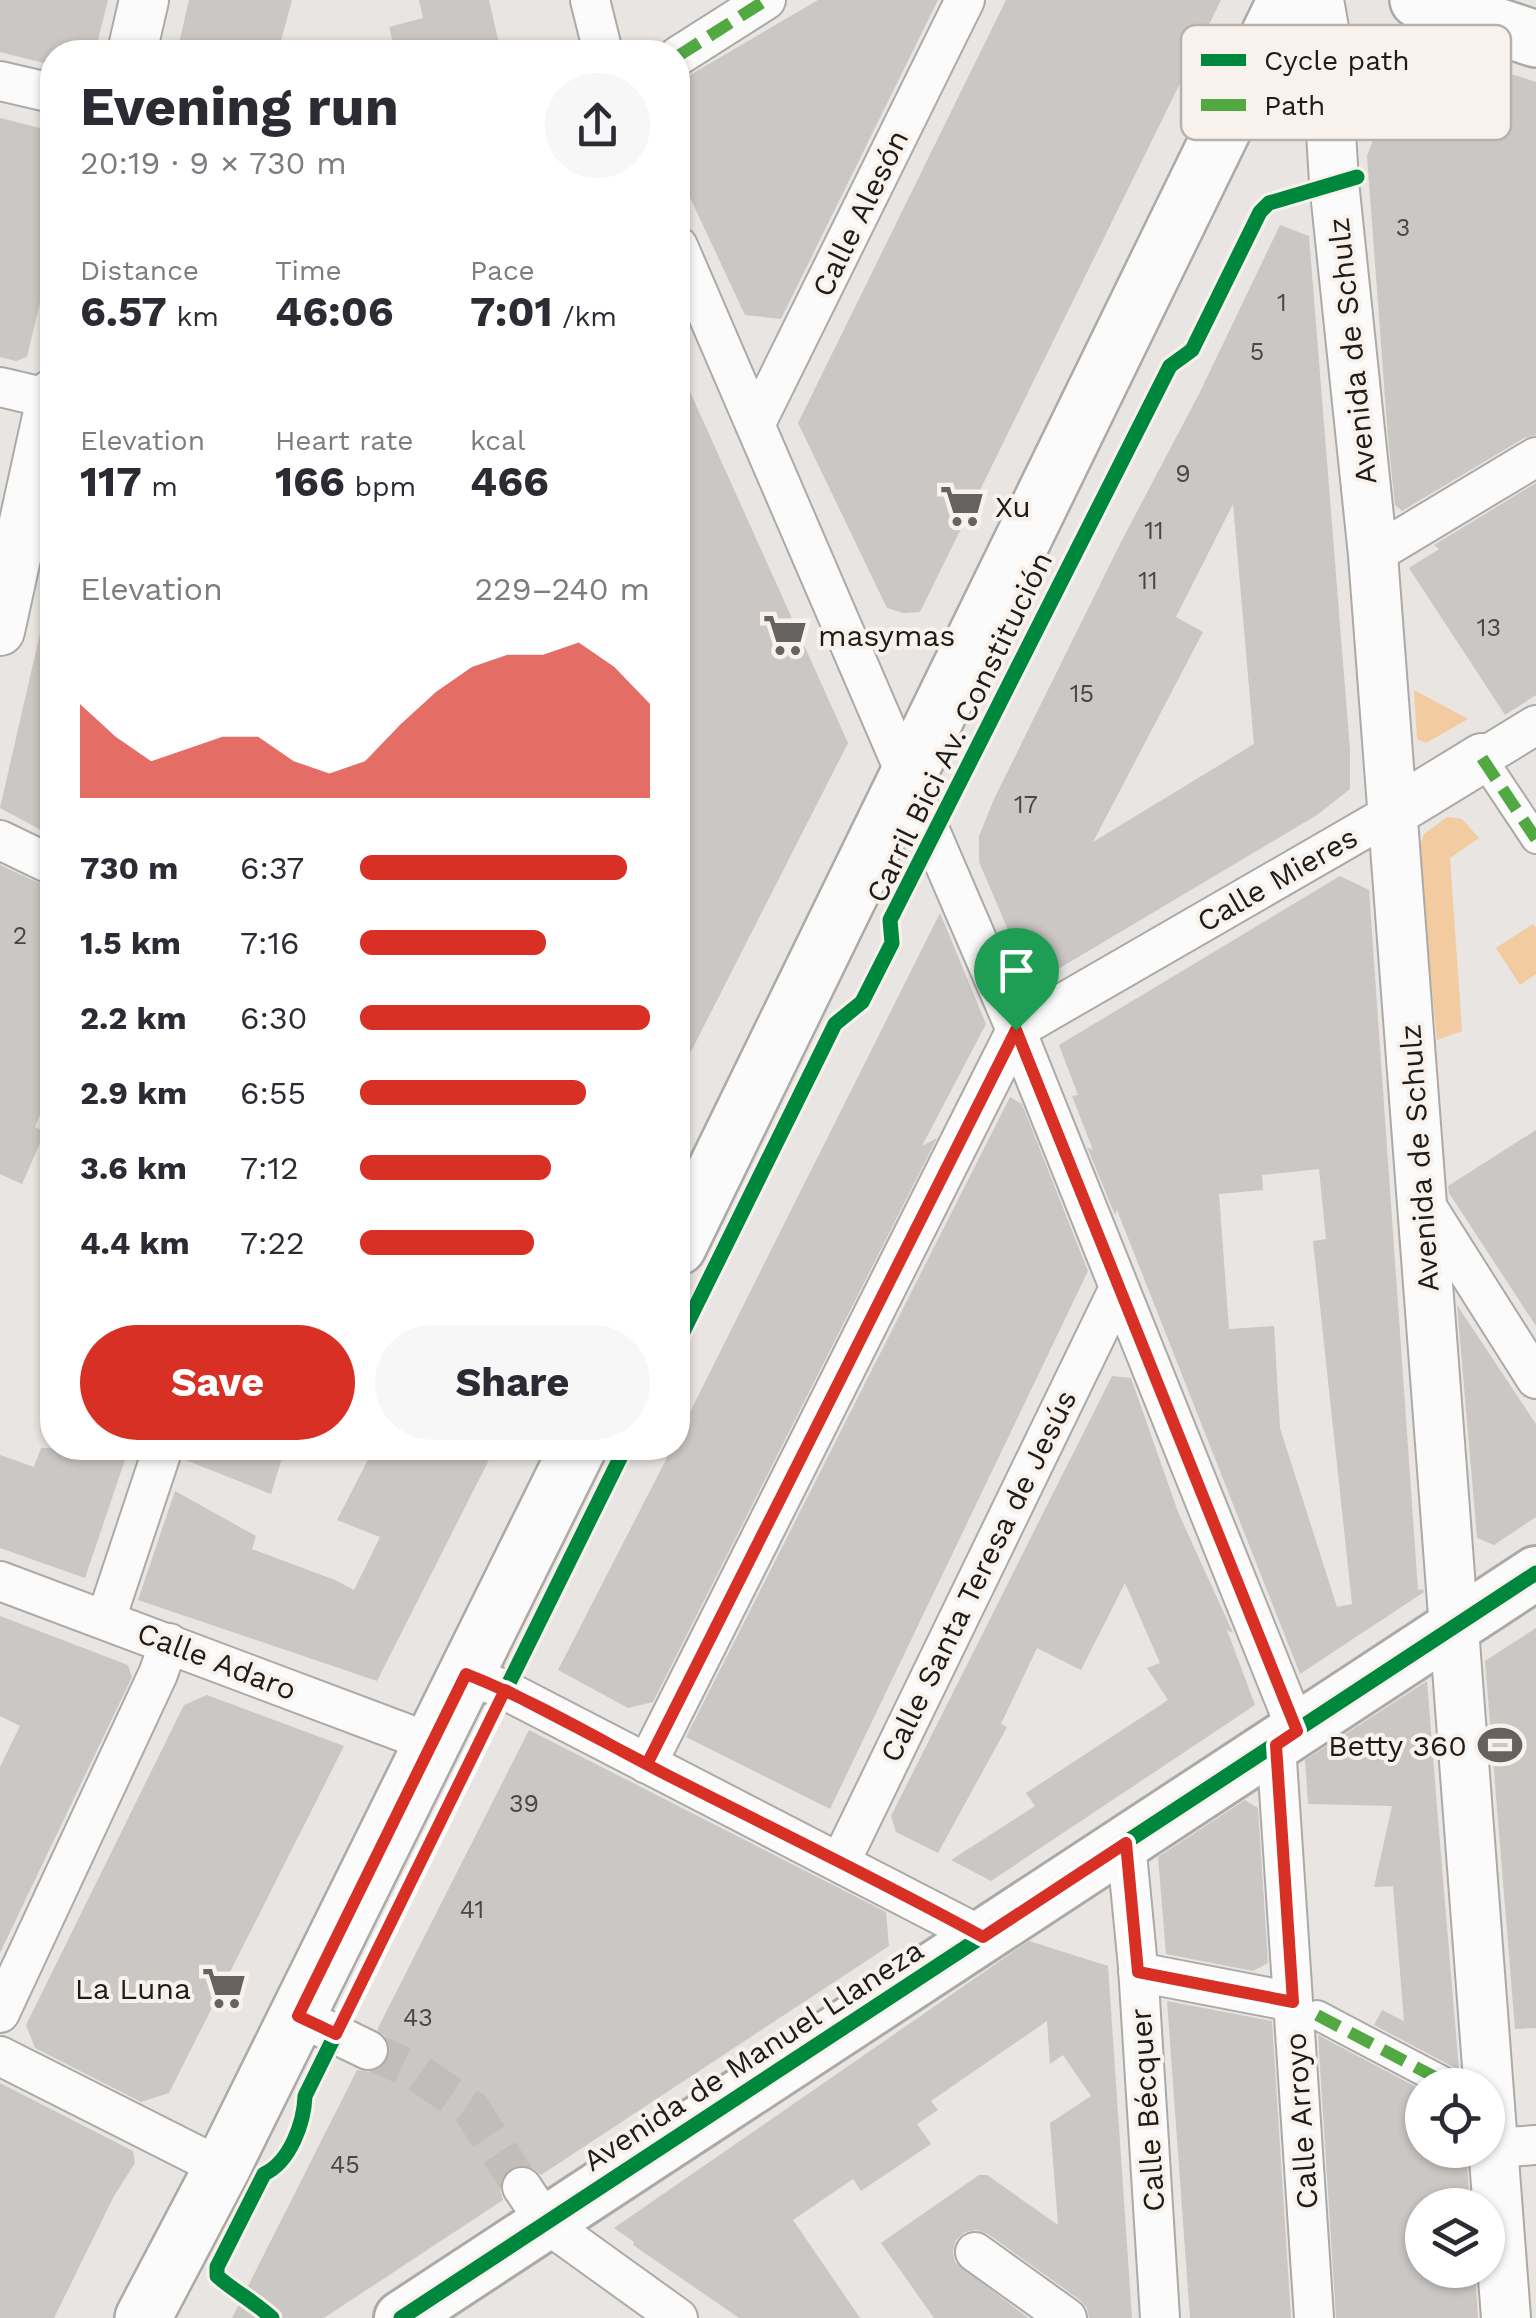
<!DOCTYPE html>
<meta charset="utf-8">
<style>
:root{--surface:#fff;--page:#f7f7f7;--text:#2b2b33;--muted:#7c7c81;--accent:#d93025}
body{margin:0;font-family:"Work Sans",sans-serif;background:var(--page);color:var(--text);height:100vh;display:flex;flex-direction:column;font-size:38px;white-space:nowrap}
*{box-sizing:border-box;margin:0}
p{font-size:32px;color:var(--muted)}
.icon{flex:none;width:55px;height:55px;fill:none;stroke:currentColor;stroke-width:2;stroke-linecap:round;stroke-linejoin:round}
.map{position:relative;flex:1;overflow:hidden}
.side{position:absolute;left:40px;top:40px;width:650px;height:1420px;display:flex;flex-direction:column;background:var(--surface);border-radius:40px;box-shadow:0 2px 8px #0004}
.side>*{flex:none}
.fabs{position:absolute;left:1405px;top:2068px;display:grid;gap:20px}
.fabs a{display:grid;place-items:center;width:100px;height:100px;border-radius:50%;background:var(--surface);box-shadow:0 2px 8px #0004;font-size:50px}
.pin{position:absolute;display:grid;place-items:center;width:85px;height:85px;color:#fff;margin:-102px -42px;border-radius:50% 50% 50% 0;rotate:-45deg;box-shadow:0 0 10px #0007}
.pin .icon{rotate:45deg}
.round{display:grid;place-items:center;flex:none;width:105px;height:105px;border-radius:52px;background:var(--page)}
.head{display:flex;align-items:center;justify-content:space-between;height:170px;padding:0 40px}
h1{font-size:55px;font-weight:700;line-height:75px}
.stats{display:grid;grid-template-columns:repeat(3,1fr);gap:15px;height:170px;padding:10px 40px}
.stats div{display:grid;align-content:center}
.stats b{font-size:42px;font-weight:700}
.stats small{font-size:28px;font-weight:400}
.stats p{font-size:28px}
.chart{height:280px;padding:20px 40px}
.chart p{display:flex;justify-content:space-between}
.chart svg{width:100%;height:180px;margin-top:10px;fill:var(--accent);opacity:.7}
.primary-button{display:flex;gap:20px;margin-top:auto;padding:20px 40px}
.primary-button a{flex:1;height:115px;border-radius:60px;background:var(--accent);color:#fff;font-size:40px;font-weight:700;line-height:115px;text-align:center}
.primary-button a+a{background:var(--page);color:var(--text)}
ul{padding:0 40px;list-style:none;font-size:32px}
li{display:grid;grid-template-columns:160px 120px 1fr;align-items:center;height:75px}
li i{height:25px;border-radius:12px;background:var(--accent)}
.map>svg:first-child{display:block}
</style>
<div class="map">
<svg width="1536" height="2318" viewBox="0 0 1536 2318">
<rect width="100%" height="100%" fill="#e8e5e2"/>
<path fill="#f2cba0" d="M1414,690L1468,719L1426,743L1417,739Z
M1447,817L1462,819L1479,838L1450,858L1462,1031L1437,1040L1418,851L1424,834Z
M1533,924L1536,928V974L1520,985L1496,948Z"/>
<path fill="#cac7c4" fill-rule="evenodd" d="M0,0H108L95,52H52V65L0,52Z
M189,0H292L278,52H177Z
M419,0H489L501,52H395L389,27L423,18Z
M818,0H938L781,319L745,315L678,172V82Z
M1006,0H1221L920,612L903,613L887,608L798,423Z
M1442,68H1493L1536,82V435L1524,438L1402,511L1395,505L1388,438L1367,156L1382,117L1399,93Z
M0,118L52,131V252L27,357L16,361L0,357Z
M1280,225L1309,236L1350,750V789L1317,815L1043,978L1027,974L979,862V836L994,799L1121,542L1200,392ZM1233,504L1254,744L1093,842L1203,632L1176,617Z
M678,365L848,743L678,1077Z
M1536,483V695L1505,715L1409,568L1439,549L1434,545Z
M41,629L52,630V836L0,808Z
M0,865L52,889V1086L35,1127L45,1132L22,1184L0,1174Z
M1340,876L1369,890L1418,1590L1423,1589L1424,1592L1300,1674L1117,1210L1115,1215L1087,1147L1093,1150L1072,1096L1078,1095L1059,1045ZM1319,1169L1326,1239L1313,1241L1352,1604L1337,1607L1280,1428L1274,1326L1229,1329L1219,1194L1263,1190L1262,1175Z
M940,913L986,1024L922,1146L937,1138L653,1702L628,1708L558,1670L672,1448H678V1436Z
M1010,1097L1022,1104L1088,1271L830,1809L686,1737Z
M1536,1130V1326L1449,1193L1448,1186Z
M1457,1305L1536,1424V1517L1494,1545L1477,1538Z
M1112,1376L1131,1378L1178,1512L1233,1633L1227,1630L1255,1705L991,1881L951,1860L1035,1806L1026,1793L1168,1700L1147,1668L1160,1663L1125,1583L1081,1670L1037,1648L1001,1724L1007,1727L938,1853L896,1832L891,1816Z
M41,1448H129L85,1578L0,1548V1455L34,1467Z
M185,1448H285L271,1494L183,1459Z
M374,1448H495L377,1681L138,1600L175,1491L256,1536L252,1549L335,1580L354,1590L380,1537L337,1520Z
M0,1616L128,1665L132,1677L0,1953V1767L20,1726L0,1716Z
M1536,1628V2028L1515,2029L1485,1661Z
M1427,1681L1438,1819L1459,2070L1374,2025L1382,2010L1404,2021L1393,1886L1374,1887L1392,1806L1308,1804L1305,1760Z
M207,1695L344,1746L169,2093L141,2102L35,2048L26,2025L184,1705Z
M529,1730L886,1912L889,1946L541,2175L531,2167L522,2165L510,2168L502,2178L500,2189L503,2200L324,2318H232L357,2070L371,2072L381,2068L388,2061L390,2047L386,2037L377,2030Z
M1245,1800L1258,1808L1268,1963L1253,1971L1166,1954L1158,1857Z
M1029,1941L1108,1966L1132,2318H1089L1087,2308L1080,2300L988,2234L976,2230L965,2232L956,2240L953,2251L955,2262L1028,2318H934L881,2243L979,2175H987L1058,2225L1050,2123L1091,2096L1063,2055L1050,2064L1047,2021L931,2101L938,2110L917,2124L931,2144L861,2191L853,2179L793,2220L860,2318H739L633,2245L634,2242L614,2228Z
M1167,2001L1272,2021L1291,2318H1190Z
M1318,2035L1422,2090V2150H1466L1470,2205H1422V2270H1475L1478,2318H1336Z
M0,2083L133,2151L135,2163L114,2196L54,2318H0Z"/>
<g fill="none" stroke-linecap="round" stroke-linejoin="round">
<path stroke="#c0bdba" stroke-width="38" stroke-dasharray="38 19" stroke-linecap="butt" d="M368,2050L415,2071L471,2109L522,2187"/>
<g stroke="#acaaa7" stroke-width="32">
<path id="pedestrian" d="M1482,758L1536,839
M1317,2015L1450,2085"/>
</g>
<g stroke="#acaaa7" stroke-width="42">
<path id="minor" d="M590,0L603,52
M678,56L766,0
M0,81L52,93
M678,246L1016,1030L1297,1731
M0,387L51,399
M755,425L965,0
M1373,555L1536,457
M1482,758L1536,725
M0,840L52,865
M1016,1030L1392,813
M1422,1199L1536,1379
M0,1581L434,1744
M106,1619L163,1448
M466,1674L505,1690L983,1937
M1276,1745L1314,2318
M647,1764L1016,1030
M1126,1843L1138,1967L1160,2318
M840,1863L1118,1290
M1138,1972L1293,2002
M0,2013L158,1674L169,1643
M298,2016L368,2050
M0,2056L222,2168
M1493,2148L1536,2145
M522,2187L546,2223L678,2318
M975,2252L1067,2318"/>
</g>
<g stroke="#acaaa7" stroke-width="52">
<path id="tertiary" d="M1319,0L1325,34L1334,182L1373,555L1506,2318
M132,52L144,0
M0,631L52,394
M1392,813L1482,758"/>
</g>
<g stroke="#acaaa7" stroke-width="58">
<path id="secondary" d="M401,2318L1536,1573"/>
</g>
<g stroke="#acaaa7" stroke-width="60">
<path id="primary" d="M1418,0L1536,39
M678,1247L1286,0
M143,2318L222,2168L578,1448"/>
</g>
<use href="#pedestrian" stroke="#fcfbfb" stroke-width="28"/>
<use href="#minor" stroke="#fcfbfb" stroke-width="38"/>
<use href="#tertiary" stroke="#fcfbfb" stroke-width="48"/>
<use href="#secondary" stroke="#fcfbfb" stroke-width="52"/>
<use href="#primary" stroke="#fcfbfb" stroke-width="55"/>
<path stroke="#52a942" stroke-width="12" stroke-dasharray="25 12" stroke-linecap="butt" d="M678,56L766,0
M1482,758L1536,839
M1317,2015L1450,2085"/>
<g stroke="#f9f2ec" stroke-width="21">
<path id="cycleway" d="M678,1342L835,1024L862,1002L892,943L890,920L1170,366L1192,350L1260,212L1269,203L1357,177
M272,2318C255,2302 234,2291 217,2276V2267L264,2174C290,2162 304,2123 305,2096L625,1448
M401,2318L1536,1573"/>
</g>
<use href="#cycleway" stroke="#00873e" stroke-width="15"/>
</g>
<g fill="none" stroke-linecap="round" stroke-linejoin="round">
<g stroke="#fff" stroke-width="20">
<path id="route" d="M1016,1030L647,1764L505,1690L336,2034L298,2016L466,1674C537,1702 603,1742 671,1777C775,1830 881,1881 983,1937L1126,1843L1138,1972L1293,2002L1276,1745L1297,1731L1016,1030"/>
</g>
<use href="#route" stroke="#d93025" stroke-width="12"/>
</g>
<defs>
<g id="supermarket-bare" transform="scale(3.45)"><path d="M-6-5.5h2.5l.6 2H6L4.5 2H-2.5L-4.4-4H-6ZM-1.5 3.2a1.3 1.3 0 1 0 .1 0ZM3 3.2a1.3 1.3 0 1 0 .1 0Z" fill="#65625f" stroke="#f9f2ec" stroke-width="2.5" paint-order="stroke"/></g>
<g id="stadium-bare" transform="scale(3.45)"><path d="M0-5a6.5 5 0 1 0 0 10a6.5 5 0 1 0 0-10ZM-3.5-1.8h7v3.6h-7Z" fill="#65625f" stroke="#f9f2ec" stroke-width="2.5" paint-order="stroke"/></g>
</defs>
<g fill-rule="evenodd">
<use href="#supermarket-bare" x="962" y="506"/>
<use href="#supermarket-bare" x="785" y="635"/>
<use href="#stadium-bare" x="1500" y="1745"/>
<use href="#supermarket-bare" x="224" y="1988"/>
</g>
<g text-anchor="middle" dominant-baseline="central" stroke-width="8" stroke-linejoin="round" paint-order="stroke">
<g font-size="25" fill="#494744">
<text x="1403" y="227">3</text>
<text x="1282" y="302">1</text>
<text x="1257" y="351">5</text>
<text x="1183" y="473">9</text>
<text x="1154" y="530">11</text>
<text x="1148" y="580">11</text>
<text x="1489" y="627">13</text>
<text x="1082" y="693">15</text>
<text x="1026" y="804">17</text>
<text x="20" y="935">2</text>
<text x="524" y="1803">39</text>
<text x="472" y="1909">41</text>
<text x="418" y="2017">43</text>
<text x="345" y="2164">45</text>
</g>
<g font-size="30" fill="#1e1c19" stroke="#f9f2ec">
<text transform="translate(860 213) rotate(-64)">Calle Alesón</text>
<text transform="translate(1352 351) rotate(-96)">Avenida de Schulz</text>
<text transform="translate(959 727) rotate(-64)">Carril Bici Av. Constitución</text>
<text transform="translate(1277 879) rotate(-30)">Calle Mieres</text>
<text transform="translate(1419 1158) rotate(-94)">Avenida de Schulz</text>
<text transform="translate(978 1576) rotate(-64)">Calle Santa Teresa de Jesús</text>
<text transform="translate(217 1661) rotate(21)">Calle Adaro</text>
<text transform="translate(753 2055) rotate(-33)">Avenida de Manuel Llaneza</text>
<text transform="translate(1147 2110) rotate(-94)">Calle Bécquer</text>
<text transform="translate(1301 2121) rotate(-94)">Calle Arroyo</text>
</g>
<g font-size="30" fill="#1e1c19" stroke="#f9f2ec" text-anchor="start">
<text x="995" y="506">Xu</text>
<text x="818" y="635">masymas</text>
<text x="1467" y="1745" text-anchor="end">Betty 360</text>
<text x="191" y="1988" text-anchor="end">La Luna</text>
</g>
</g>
<rect x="1181" y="25" width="330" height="115" rx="15" fill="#f9f2ec" stroke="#b7b2ad" stroke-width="2.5"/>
<rect x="1201" y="54" width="45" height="12" fill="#00873e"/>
<rect x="1201" y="99" width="45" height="12" fill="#52a942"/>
<g font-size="28" fill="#1e1c19">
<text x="1264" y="70">Cycle path</text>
<text x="1264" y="115">Path</text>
</g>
</svg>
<div class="fabs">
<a><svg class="icon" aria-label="locate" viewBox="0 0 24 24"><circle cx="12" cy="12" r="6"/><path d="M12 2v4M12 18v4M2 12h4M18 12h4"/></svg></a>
<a><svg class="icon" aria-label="layers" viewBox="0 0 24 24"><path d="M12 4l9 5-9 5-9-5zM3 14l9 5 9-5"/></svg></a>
</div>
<div class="pin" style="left:1016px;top:1030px;background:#1e9e55"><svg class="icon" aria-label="arrive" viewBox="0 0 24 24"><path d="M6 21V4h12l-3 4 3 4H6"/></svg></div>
<section class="side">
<div class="head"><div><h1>Evening run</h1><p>20:19 · 9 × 730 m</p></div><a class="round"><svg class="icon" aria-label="share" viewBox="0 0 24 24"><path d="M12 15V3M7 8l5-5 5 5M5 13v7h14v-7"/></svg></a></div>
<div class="stats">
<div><p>Distance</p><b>6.57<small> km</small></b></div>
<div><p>Time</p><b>46:06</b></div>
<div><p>Pace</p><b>7:01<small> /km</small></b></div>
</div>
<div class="stats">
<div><p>Elevation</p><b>117<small> m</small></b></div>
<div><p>Heart rate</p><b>166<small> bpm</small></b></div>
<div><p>kcal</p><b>466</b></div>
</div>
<div class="chart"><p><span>Elevation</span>229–240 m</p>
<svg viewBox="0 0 160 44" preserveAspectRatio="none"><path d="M0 44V21L10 29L20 35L30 32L40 29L50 29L60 35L70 38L80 35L90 26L100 18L110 12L120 9L130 9L140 6L150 12L160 21V44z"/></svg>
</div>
<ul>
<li><b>730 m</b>6:37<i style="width:92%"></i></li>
<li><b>1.5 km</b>7:16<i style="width:64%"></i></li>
<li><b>2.2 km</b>6:30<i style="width:100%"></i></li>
<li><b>2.9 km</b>6:55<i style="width:78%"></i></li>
<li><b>3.6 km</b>7:12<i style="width:66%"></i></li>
<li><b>4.4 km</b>7:22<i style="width:60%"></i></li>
</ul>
<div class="primary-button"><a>Save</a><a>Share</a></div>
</section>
</div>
